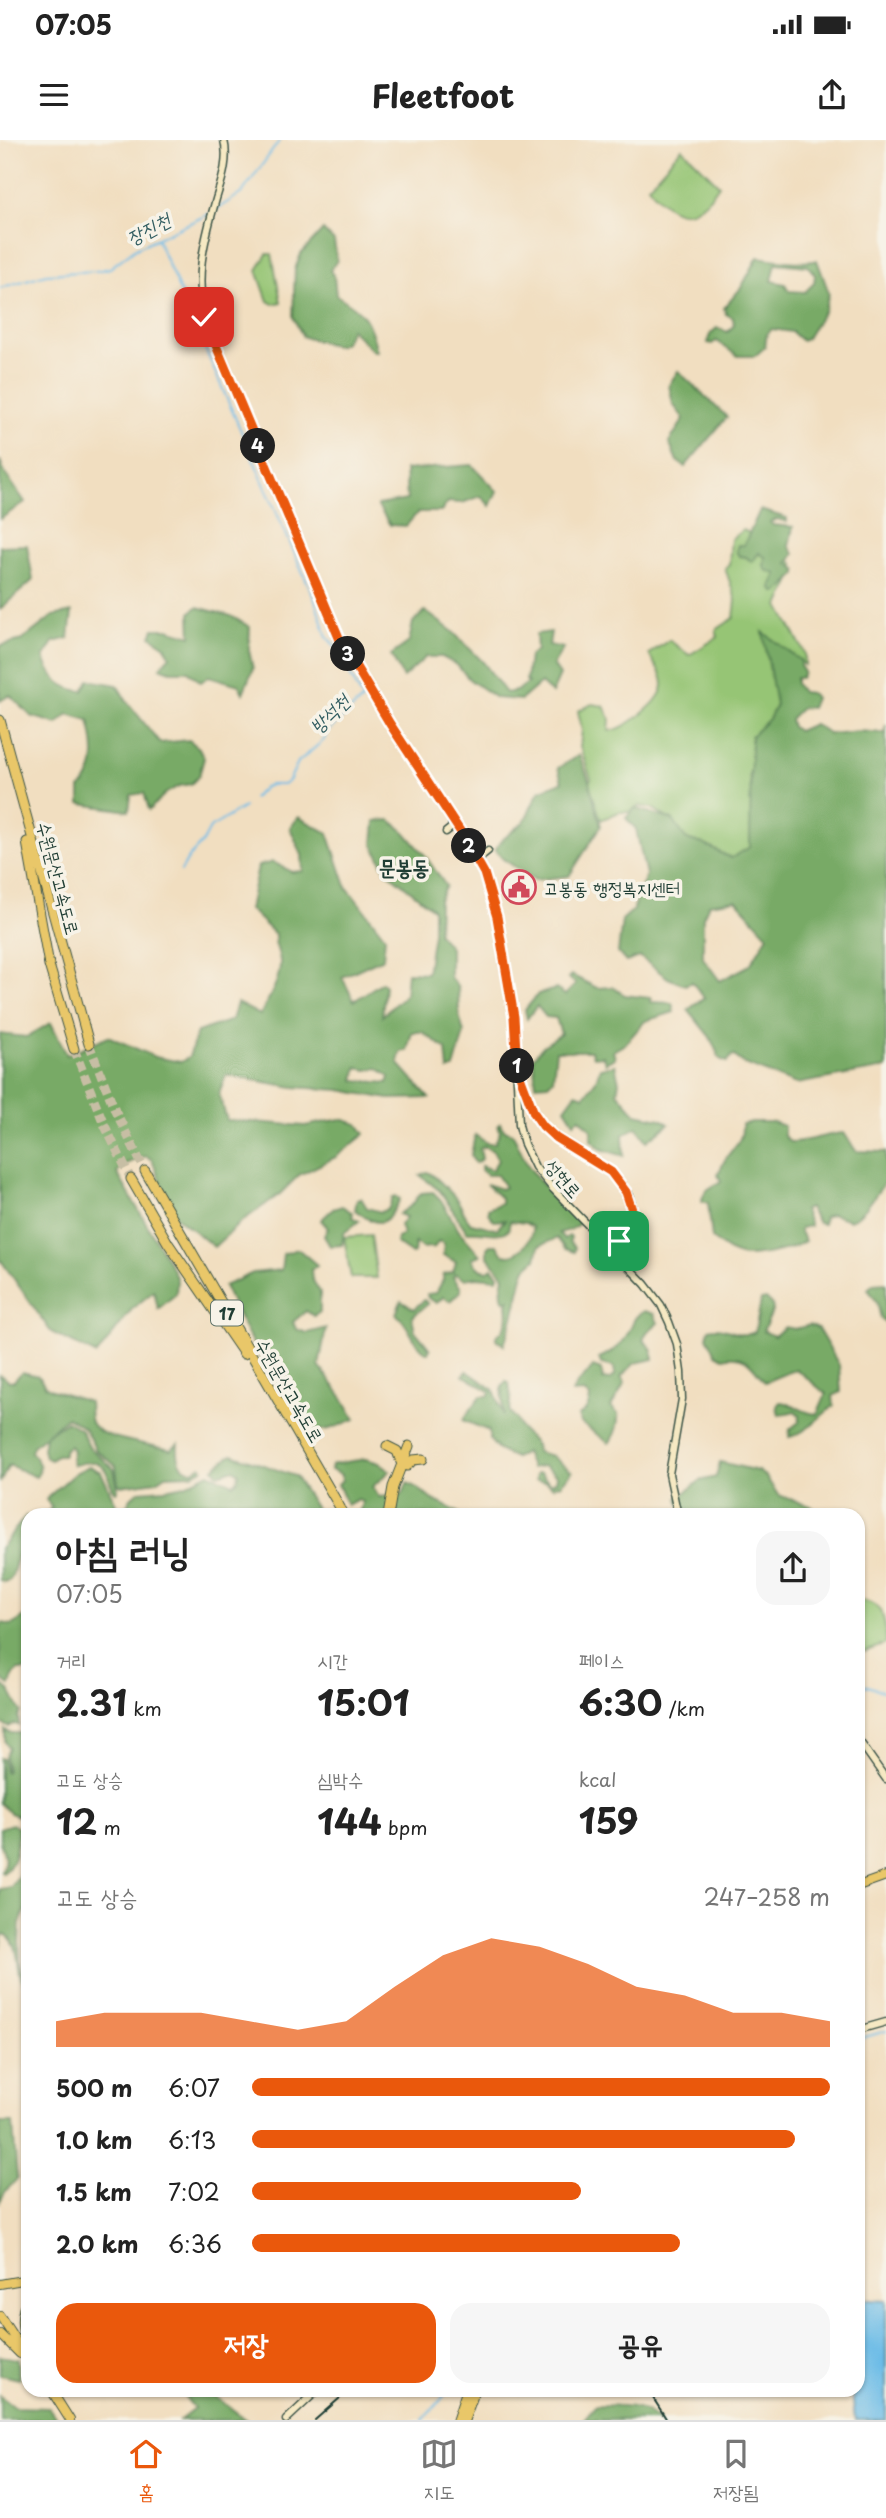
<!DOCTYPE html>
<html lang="ko">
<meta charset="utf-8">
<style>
:root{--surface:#fff;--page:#f6f6f6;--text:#222;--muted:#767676;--line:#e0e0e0;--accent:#ea580c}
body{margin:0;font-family:"Playpen Sans","Poor Story",sans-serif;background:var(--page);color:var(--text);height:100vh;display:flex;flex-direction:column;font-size:26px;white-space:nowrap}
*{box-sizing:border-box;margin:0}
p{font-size:23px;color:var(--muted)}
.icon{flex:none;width:38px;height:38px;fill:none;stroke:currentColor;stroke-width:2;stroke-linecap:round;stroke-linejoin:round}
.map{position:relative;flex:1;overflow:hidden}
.sheet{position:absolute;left:21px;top:1368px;width:844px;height:889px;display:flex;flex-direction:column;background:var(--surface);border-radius:21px;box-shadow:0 2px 5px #0004}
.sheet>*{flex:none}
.pin{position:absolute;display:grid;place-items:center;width:60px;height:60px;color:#fff;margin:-30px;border-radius:14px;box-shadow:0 4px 10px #0006}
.km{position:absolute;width:35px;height:35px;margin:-18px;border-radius:50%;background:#222;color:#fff;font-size:19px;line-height:35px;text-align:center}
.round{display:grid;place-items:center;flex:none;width:74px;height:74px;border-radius:21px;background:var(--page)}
.head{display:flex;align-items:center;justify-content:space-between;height:119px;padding:0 35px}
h1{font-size:38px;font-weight:700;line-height:52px}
.stats{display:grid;grid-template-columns:repeat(3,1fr);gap:10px;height:119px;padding:7px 35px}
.stats div{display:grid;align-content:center}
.stats b{font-size:35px;font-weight:700}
.stats small{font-size:19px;font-weight:400}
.stats p{font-size:19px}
.chart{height:196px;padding:14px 35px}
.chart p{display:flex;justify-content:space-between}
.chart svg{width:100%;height:126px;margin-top:7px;fill:var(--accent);opacity:.7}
.primary-button{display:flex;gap:14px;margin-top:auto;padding:14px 35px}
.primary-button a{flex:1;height:80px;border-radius:21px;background:var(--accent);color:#fff;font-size:28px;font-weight:700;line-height:80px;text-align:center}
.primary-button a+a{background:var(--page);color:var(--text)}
ul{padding:0 35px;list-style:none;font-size:23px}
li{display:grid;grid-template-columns:112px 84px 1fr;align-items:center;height:52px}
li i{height:18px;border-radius:9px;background:var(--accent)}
.status{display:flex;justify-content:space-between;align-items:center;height:49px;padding:0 35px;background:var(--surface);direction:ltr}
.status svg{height:19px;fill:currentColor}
header{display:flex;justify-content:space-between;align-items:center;height:91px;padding:0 35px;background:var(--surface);font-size:32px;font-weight:700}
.menu{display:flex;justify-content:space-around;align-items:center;height:98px;border-top:2px solid var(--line);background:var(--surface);font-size:19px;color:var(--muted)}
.menu a{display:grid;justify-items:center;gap:4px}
.menu .active{color:var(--accent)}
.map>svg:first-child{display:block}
</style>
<div class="status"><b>07:05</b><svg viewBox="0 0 49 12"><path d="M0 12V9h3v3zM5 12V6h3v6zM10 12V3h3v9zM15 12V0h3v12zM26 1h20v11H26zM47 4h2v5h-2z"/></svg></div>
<header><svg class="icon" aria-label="menu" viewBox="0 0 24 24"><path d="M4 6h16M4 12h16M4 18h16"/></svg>Fleetfoot<svg class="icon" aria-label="share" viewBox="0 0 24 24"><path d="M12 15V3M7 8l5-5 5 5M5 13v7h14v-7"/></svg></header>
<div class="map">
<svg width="886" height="2280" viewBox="0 0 886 2280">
<rect width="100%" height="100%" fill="#f7f3e8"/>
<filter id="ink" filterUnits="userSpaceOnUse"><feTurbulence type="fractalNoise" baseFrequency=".0143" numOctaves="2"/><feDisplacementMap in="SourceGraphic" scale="14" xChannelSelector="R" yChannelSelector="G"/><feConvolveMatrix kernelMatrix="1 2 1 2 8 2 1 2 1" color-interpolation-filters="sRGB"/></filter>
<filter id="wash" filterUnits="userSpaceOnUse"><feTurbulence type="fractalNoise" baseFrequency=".00686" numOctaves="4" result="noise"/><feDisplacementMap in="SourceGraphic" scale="28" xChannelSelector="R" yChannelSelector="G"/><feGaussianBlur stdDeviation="1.57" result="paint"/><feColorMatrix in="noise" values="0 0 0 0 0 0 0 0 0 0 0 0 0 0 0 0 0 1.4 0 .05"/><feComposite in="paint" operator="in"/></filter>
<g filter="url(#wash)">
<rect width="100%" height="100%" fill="#f1dec0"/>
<path fill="#96c574" stroke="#5a8154" stroke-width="2" d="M682,8L719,45C694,83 673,79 648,46Z
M267,114H272L281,162L273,164L268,161L257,130Z
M743,390L781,408L794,425L792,438L779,466L805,513V525L765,494L778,563L749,634L752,660L750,709L733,719L703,704L686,699L669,679L652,668L639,666L630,672H619L601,680L591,650L585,648L591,639L580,607L582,590L578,571L592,564L604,566L610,579L609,591C625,590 662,562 663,545C663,532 653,525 649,514L669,500L689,515L718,497L716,490L734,478L736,460L725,428L729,424L731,399Z
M371,1095L377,1138H351L344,1097Z
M859,1460C885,1462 886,1484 886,1504L858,1514Z"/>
<path fill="#78aa66" stroke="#4c744d" stroke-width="2" fill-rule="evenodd" d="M323,90L334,101L337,121L330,130L334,137L336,155C365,172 369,179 377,211H373L351,189L345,202L337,206L303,197L293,177L295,129L301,114Z
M758,117C772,119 805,125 817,120L829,153L825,169L807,198L802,201L792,192L772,189L767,193L765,207L755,216H738L716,201L712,204L708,203L710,194L717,188L728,192L734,185L733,178L726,174L724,168L741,148ZM776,123L808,126L815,135L814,143L805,152L789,151L785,144L772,141Z
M678,231L727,277L685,327L677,321L669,302L684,279L673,264L669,245Z
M0,320L4,332L25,362L0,379Z
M472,325L497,351L490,366L481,356L462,363L448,362L441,372H418L406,386L390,385L377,365L407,360L405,330Z
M760,370L787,378V382L777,379L770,382L773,385L793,387L789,406L794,414L788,423L797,430V434L778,452H774L771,447L777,434L766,430L764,425L765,417L759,413L752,422L746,417L739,416L736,411L738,405H744Z
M27,405L33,440L0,469V406Z
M197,467L231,476L250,487L249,510L253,529L243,553L239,545L209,536L201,542L188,531H171L160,527L170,516L165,506L151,496L154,489H168L191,496L190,473Z
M425,471L452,491L483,522L506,553L516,551L528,543L526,540L529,516L537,510L536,494L551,492L549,505L563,508L553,525L560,535L552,553L541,543L521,560L496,558L470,540L457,525L442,517H426L403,538L391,515L409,502L413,482Z
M72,472L69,498L53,502L44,517C50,538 62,549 83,551L89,540L117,545L126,560L160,603L189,600L199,608L204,618L199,636L191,644L179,646L165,654L149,670L144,653L131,655L129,671L80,664V649C99,631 95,604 89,580L68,574L57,584L31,576L10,555L0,561V506L22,500L53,476Z
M763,492L801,521L800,526L804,532L801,538H796V544L802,552L811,553L815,558L811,568L802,567L790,579L792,587L798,591L814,584L830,594L859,591L884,593L886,585V928L796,944L745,924L733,915L727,922L720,919L710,897L688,870L704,858L692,842L685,845L668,838L640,817L626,822L618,813L622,780L633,770L646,735L636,689L626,678L635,668L673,680L686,699L703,704L731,718L750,707L751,596L769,579L776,565ZM736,760L768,795L750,825L720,841L703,818V777L709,764Z
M579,615L588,638L601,686L569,736L535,740L503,719L495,710L501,701L524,682L539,651L562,642L558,628Z
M298,677L328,693L346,746L385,797L383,818L342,837L354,861L382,842L385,846L382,876L405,855L407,832L427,833L433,793V769L386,731L373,704L375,681L390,680L405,692L424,714L446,746L439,760L438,793L450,807V837L458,848L459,875L464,893L454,928L448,930L446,909L422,892H412L407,910L400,912L398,923L429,958L389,959L340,950L293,947L226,935L219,954L227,980L305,986L341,979L358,984L365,994L336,1017L299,1035L280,1054L241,1082L214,1107L173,1074L152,1020L146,1016L123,1025L117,1033L172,1128L177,1140L176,1154L158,1169L154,1151L133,1168L97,1215L51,1192L0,1119V894L26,897L51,883L67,915L108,896L155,917L181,922L189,917L197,892L232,880L237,863L260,875C268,859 281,840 280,821C279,810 274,808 275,794L249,769L258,726L273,722L292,732L303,731L302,715L290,688ZM357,928L367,930L378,928L390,937L388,943L354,940Z
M571,835L597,848L612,847L625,855L651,858L650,862L672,863L674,872L645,881L625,904L613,911L615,918L605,923L603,916L593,917L591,911H556L553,939L548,944L536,945L533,918L543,906L561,894L556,878L546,877L537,866L527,879L525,870L538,854L556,849L565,855L576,844L568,838Z
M615,925L619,942L617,952L636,974L661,979L669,984L647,1001L637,987L623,995L624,1016L601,1009L591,1000V989L580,978L574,982L565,968L576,953L584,956L596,940L600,928Z
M752,982H773L784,986V996L790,1002C809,1002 825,994 844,993L856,1011L886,1012V1041L866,1068L858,1076L850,1080L832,1074L824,1077L823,1084L818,1083L809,1068L804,1070L810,1086L800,1088V1092L805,1101C792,1110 762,1116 746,1116C735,1116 720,1105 712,1098L708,1063L702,1061C703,1049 713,1047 721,1041L718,1035C721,1028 724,1020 729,1014C737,1003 743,1000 742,984Z
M500,983L503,989L513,994L527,1024L538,1039L580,1083L570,1090L559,1093L564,1099L569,1096L571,1098L569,1102L575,1108L574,1112L565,1109L557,1098L539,1106L536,1119L526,1128L523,1136L513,1178L504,1205L496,1199V1196C508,1188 509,1178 507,1164L509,1159L504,1161C499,1152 503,1145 504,1136L487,1116V1108L490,1105H497C498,1108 501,1113 504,1114C517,1119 534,1099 532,1087L525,1083L510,1081L508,1091C494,1097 482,1090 467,1092L440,1051L420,1035L427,1032C433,1033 456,1057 459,1063C463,1070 465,1077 471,1083L497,1089L505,1080L494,1081L488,1073V1069L501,1063V1058L486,1044L501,1049L505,1047L497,1035H487L481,1030V1026L492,1030L498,1020L493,1011L484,1006L480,1009L482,1019L475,1023L471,1015L475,995L487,1003H495L500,992L498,985Z
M433,1052L441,1060L459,1091L480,1115L472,1118C475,1126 479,1130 488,1131L492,1128L498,1135L497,1139L477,1137L464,1139L455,1134L453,1137L461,1148V1151L450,1161L443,1157L437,1163L428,1158L427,1154L436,1153L443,1140V1135L453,1132L456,1122L443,1115L444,1104L439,1101L433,1109L430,1107L423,1108L415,1102L414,1113L412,1114L396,1103L397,1098L403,1094L400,1085L406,1077L399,1074L412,1065L421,1053Z
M396,1056L400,1059C386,1087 379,1088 355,1070L357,1059L361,1058L367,1068L381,1072L389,1068L393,1057Z
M342,1066L353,1073L352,1077L359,1081L344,1093L342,1105L330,1106L324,1096L328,1088L321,1080L333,1069Z
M298,1109L317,1125L311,1130L312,1139L320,1152V1172L314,1176L306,1171L293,1182L296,1189L307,1193L326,1188L319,1226L343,1258L355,1279C342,1284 327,1293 314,1289C289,1282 236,1172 224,1146L253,1133L281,1130L283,1114Z
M886,1143V1184L881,1179L877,1162L868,1149L873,1144Z
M766,1159L772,1165L773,1170L763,1191L774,1196L785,1187L795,1189L810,1185L818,1189L839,1225L841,1252L833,1256L834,1266C819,1276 807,1293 789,1297L790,1289L799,1282L800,1276L795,1271L779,1275L777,1266L780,1262C794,1263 804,1274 817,1274L826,1254L796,1229L765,1242C752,1226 746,1212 723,1218L716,1214L707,1197L709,1189C726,1184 738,1200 755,1192L761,1160Z
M424,1160L428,1164L412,1177L415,1191L430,1209L428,1213C412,1205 410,1184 396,1174L401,1161L414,1169Z
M644,1171L654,1174L658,1183L647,1192L643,1200L651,1208L654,1219L635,1223L621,1237L625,1243L611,1267L618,1274C619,1283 615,1296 609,1303L581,1283L578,1276C586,1272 590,1266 590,1257L584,1252L572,1253C575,1242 586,1237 593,1227L601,1230L603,1239L609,1240L615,1235L614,1227L601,1224L599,1218C611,1213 622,1206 628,1193C633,1184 633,1176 644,1171Z
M467,1231L494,1250L504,1276L502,1247L506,1241L509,1243L511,1258L510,1273L516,1278L520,1288L536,1305L537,1312L552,1316L572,1332L561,1344L553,1347L546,1342L535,1340L536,1333H540L550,1344L556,1341L557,1336L544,1326L531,1328L525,1312L515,1318L498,1310L489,1299V1291L463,1280L481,1256H489L491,1252L463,1235Z
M22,1232L38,1236L45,1246L52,1250L89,1262C90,1270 88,1278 92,1284C101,1300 149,1303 166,1309L171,1310L178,1304C177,1317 179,1329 193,1331L201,1326L203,1329L193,1334L166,1335L157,1341L121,1346L118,1344L116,1326L96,1310L84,1288L67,1277L33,1306L31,1312C37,1321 44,1326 36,1337L9,1325L0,1343V1235L9,1241H14Z
M67,1281L81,1290L89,1307L114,1329L118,1349L116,1352C105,1343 113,1325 91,1322C84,1321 80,1325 73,1325L71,1319L73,1311L70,1306L64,1310V1315H57L51,1320L45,1317L43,1309L45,1296Z
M232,1314L295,1336L320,1375H235L232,1369L225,1367L216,1375H122L131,1358L139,1351L165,1349L185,1345L209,1333L233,1344L237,1341L239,1333L234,1329L218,1334L214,1328Z
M366,1319L379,1323L390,1331L372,1347L379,1357L403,1354L407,1343C416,1347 420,1349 426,1355C436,1364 451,1366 461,1375H359L362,1362L358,1359L347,1365L338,1344L342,1340L341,1335L331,1330L332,1325C342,1322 355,1321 366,1319Z
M720,1322L758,1331L766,1337L778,1355L811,1366L820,1375H684L678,1358L700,1341L716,1337Z
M89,1326L101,1332L116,1364L105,1375H45L52,1367L46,1360L48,1357L75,1333Z
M26,1376L28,1378L12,1436L10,1440L5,1442L0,1440V1408Z
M28,1475V1530H18L13,1536L10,1545L0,1538V1489L2,1483L12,1485Z
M0,1543L10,1551L21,1572L18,1577L19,1585L14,1584L9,1587L0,1583V1555L2,1552Z
M5,1590L11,1593H23L28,1597V1665L18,1676L10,1673L0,1663V1618L3,1619L5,1632L7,1631L5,1617L9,1607L5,1601Z
M12,1684L19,1688C16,1703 17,1724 3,1733L1,1732C8,1720 3,1711 0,1701C0,1697 0,1692 0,1688Z
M28,1695V1764L20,1783L19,1804L20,1824L28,1847C12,1834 24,1804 5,1794L2,1796L0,1808V1749L11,1747L21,1733Z
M0,1983H13L17,2039L5,2052L0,2061Z
M0,2216L18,2219L19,2239L0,2235Z
M181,2251H207L247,2280H180L194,2269Z
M0,2256L15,2267L49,2268L57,2280H0Z
M596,2265C617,2266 644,2263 658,2280H583Z"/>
<path fill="#6cbce7" stroke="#467c8e" stroke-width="2" d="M858,2159L886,2161V2280H855L852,2251L858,2250Z"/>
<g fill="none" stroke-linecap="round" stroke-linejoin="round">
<path stroke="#6cbce7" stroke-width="2" d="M214,71L242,53L280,0
M157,99L315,460L327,497L335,506L363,559L327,592L324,600L298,622L289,641L283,645H270L265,647L253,658
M0,148L46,134L96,131L110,128L136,108L209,74
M181,731L189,717L202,703L210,688L244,667
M858,1543L886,1552
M858,1899L886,1891
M423,2280L449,2250"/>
</g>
</g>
<g filter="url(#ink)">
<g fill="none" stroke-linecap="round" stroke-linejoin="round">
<path stroke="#c7bea4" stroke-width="9" stroke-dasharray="9 4.5" stroke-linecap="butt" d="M89,904L115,970L145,1031
M74,909L104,984L131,1039"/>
<g stroke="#3e5549" stroke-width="9">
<path id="secondary" d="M224,0C229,20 222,40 216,59C204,101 193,141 207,184L340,500L390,584L462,694L483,733L497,777L514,877L519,985L524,1004L535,1027L553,1049L645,1144L661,1165L669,1182L677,1204L681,1232L682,1259L669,1334L678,1376
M446,692L451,688L453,680
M478,724L483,715L488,711
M518,932C527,949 530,971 542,986C566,1012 647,1035 630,1083C627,1093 619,1102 614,1111
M858,1599L886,1639
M858,1890L886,1882
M286,2280L318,2250"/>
</g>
<g stroke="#3e5549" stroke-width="10">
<path id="trunk" d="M858,1746L886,1736
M0,2144L28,2139
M28,2157C19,2174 20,2190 28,2208
M0,2176L28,2219
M0,2194L20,2214
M51,2250L70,2280"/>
</g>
<g stroke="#3e5549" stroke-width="11">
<path id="motorway" d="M0,580L89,904
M27,702L49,825L74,909
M145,1031L345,1376
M131,1039L168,1103L244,1214
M387,1306L397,1311L401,1322
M407,1326L413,1320L423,1319
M388,1376L393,1347L409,1306
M457,2280L467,2250
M464,2280L475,2250"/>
</g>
<use href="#secondary" stroke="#f6e9c3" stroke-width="6"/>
<use href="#trunk" stroke="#e9c769" stroke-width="8"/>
<use href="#motorway" stroke="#e9c769" stroke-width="9"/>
<path stroke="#1f3d34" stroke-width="2" d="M648,2250L667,2280
M315,2280L349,2250"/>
</g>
</g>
<g fill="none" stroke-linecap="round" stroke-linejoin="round" filter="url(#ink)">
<g stroke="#fff" stroke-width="14">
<path id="route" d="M204,177L340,500L390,584L462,694L484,733L497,777L514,877L517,928L534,973L543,986L556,998L611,1032L626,1052L632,1070L630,1083L619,1101"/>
</g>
<use href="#route" stroke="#ea580c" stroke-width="9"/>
</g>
<defs>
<g id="civic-ring" transform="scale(1.75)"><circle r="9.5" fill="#f7f3e8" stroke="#d1495b" stroke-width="1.5"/><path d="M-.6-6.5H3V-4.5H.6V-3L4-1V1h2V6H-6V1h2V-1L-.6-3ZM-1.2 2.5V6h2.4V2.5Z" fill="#d1495b"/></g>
</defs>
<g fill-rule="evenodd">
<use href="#civic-ring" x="519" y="747"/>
</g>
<g text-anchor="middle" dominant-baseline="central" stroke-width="7" stroke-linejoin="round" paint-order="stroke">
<rect fill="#f7f3e8" stroke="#60746a" stroke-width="2" x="211" y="1160.5" width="32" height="25" rx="5"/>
<g font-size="16" font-weight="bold" fill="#1f3d34">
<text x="227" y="1173">17</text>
</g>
<g font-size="18" fill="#1f3d34" stroke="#f7f3e8">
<text transform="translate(59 738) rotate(75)">수원문산고속도로</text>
<text transform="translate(564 1038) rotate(49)">성현로</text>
<text transform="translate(290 1250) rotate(60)">수원문산고속도로</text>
</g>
<g font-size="18" fill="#1f3d34" stroke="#f7f3e8" text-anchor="start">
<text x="544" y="747">고봉동 행정복지센터</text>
</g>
<g font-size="19" font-style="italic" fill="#325d61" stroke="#f7f3e8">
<text transform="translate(148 88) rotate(-28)">장진천</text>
<text transform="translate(329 573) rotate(-44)">방석천</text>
</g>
<g font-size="21" font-weight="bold" fill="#1f3d34" stroke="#f7f3e8">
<text x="404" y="726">문봉동</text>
</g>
</g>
</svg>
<div class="pin" style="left:619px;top:1101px;background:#1e9e55"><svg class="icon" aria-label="arrive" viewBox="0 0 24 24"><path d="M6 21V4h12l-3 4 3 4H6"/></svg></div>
<div class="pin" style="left:204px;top:177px;background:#d93025"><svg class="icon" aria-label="check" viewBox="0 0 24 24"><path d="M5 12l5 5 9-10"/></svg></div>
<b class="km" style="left:517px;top:926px">1</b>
<b class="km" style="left:469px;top:706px">2</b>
<b class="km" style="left:348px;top:514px">3</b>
<b class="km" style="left:258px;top:306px">4</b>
<section class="sheet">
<div class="head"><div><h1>아침 러닝</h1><p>07:05</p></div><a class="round"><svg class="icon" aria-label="share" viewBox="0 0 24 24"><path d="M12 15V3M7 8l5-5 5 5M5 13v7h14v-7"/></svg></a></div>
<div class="stats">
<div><p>거리</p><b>2.31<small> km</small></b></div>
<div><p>시간</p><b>15:01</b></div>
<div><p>페이스</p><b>6:30<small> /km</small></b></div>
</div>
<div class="stats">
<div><p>고도 상승</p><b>12<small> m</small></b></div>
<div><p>심박수</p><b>144<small> bpm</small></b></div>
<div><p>kcal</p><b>159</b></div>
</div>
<div class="chart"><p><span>고도 상승</span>247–258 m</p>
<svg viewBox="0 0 160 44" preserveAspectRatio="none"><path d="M0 44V35L10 32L20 32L30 32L40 35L50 38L60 35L70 23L80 12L90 6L100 9L110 15L120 23L130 26L140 32L150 32L160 35V44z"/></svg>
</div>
<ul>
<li><b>500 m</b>6:07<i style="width:100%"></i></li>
<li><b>1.0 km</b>6:13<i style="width:94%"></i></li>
<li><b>1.5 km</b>7:02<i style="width:57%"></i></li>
<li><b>2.0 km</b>6:36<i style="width:74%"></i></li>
</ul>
<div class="primary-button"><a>저장</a><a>공유</a></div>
</section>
</div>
<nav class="menu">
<a class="active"><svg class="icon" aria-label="home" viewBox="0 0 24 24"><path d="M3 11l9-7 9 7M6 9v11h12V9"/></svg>홈</a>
<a><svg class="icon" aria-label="map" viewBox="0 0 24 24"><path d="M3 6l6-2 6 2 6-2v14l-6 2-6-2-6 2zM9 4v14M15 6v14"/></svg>지도</a>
<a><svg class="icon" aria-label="saved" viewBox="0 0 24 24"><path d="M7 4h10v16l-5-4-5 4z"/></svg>저장됨</a>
</nav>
